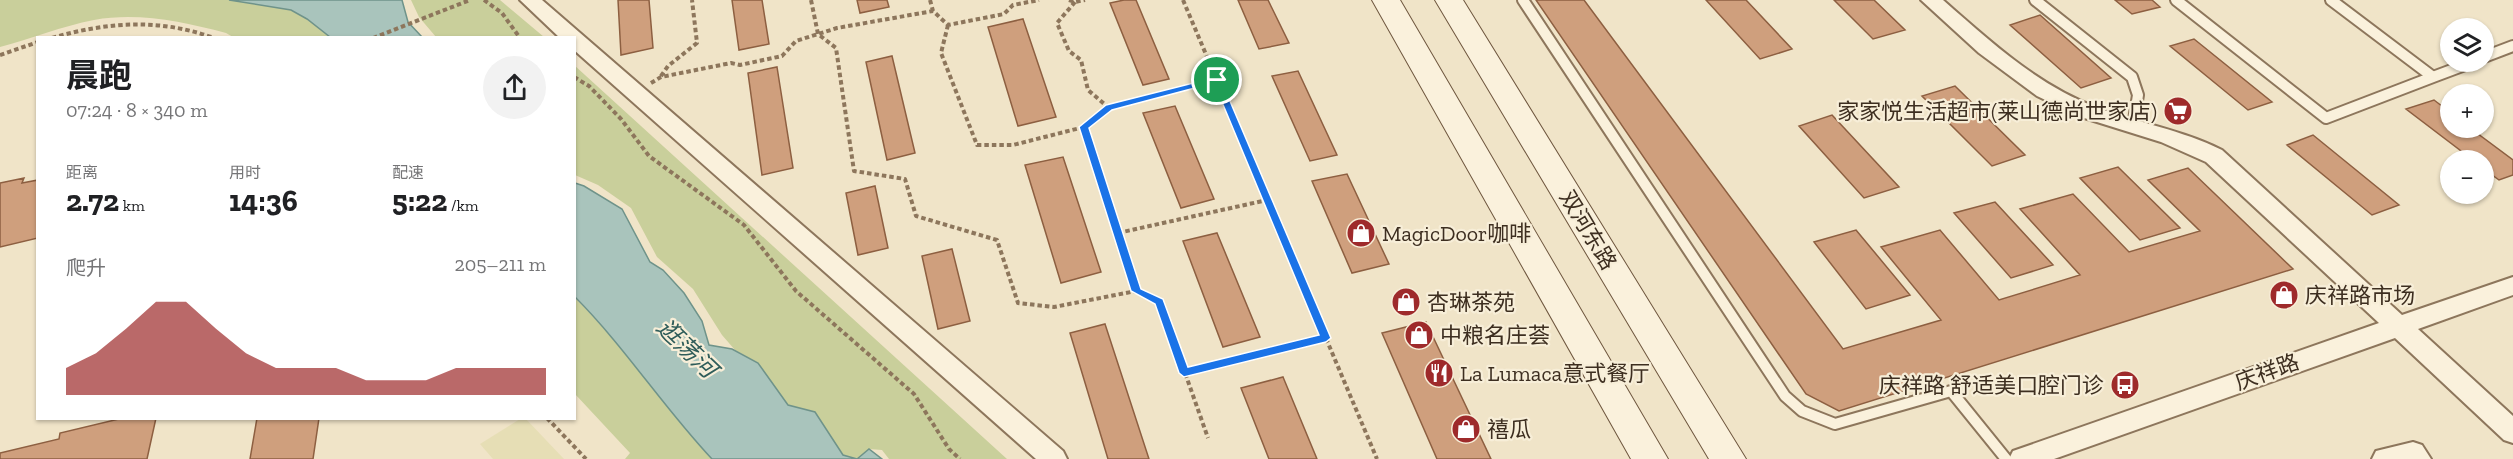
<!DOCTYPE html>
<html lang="zh">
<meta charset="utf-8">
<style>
:root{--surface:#fff;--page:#f2f2f2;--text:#202124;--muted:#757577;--accent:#9e2a2b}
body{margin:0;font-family:"Zilla Slab","Noto Sans SC",serif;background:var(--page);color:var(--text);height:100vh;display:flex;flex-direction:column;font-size:22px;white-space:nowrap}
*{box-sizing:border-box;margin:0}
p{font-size:20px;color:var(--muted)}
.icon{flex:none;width:33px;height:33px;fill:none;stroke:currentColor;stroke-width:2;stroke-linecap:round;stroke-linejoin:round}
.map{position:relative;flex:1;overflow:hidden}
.drawer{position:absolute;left:36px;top:36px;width:540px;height:384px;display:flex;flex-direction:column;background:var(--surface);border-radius:0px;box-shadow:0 2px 4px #0004}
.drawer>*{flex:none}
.controls{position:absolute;left:2440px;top:18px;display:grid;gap:12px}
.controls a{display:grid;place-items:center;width:54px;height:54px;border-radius:50%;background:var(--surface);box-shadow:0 2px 4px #0004;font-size:30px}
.pin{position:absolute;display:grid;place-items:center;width:51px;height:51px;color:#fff;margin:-26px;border:3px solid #fff;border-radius:50%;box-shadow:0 2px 6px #0007}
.round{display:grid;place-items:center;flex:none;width:63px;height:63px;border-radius:32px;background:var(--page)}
.head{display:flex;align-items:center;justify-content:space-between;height:102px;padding:0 30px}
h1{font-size:33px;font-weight:700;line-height:45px}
.stats{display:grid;grid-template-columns:repeat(3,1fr);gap:9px;height:102px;padding:6px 30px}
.stats div{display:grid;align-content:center}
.stats b{font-size:30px;font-weight:700}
.stats small{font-size:16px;font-weight:400}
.stats p{font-size:16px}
.chart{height:168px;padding:12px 30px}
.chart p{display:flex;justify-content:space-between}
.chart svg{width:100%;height:108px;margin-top:6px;fill:var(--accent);opacity:.7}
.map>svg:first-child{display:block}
</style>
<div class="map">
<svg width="2513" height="459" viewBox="0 0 2513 459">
<rect width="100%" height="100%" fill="#f0e4c8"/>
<path fill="#e6deb5" d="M520,419H526L564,459H493L480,444Z"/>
<path fill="#c9cf9b" d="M0,0H234L291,10L307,19L330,37H233L226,33C183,22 139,12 94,20C62,26 31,39 0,47Z
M411,0H500L544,37H436L419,17Z
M574,65L1007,459H889L882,450L869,449L857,459L843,455L815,412L788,405L758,363L735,350L722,335L693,289L657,257L631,208L598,185L575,175Z
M574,297C625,347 663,407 712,459H625L630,453L575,394Z"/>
<path fill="#a9c4bc" stroke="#6f938a" stroke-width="1.5" d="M229,0H402L408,22L422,37H330L307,19L291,10Z
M575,183L584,186L622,209L650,262L663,270L684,293L702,321L709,345L732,349L758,363L788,405L815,412L843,455L857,459L869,449L882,459H712C663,407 625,347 575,297Z"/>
<path fill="#cf9f7d" stroke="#8d5f41" stroke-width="1.5" d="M618,0H649L653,48L621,55Z
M732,0H762L769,44L739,50Z
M857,0H887L889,7L860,13Z
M1124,0H1136L1169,79L1143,85L1110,3Z
M1238,0H1268L1289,43L1259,49Z
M1536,0H1584L1843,349L1941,320L1881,247L1940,230L1999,300L2080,275L2020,209L2073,194L2129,252L2200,231L2148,180L2188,168L2293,269L1839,411L1806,394Z
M1706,0H1746L1792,49L1760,59Z
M1834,0H1874L1905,30L1873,39Z
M2115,0H2152L2160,7L2132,14Z
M2040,15L2111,78L2081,88L2010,25Z
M1023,19L1056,117L1018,126L988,27Z
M2194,39L2272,102L2248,110L2170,46Z
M892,56L915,153L887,160L866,62Z
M777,67L793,168L762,175L748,73Z
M1298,71L1337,155L1310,161L1272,76Z
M1955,86L2025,155L1992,166L1922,96Z
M2434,100L2451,113V128H2470L2513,160V175L2499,180L2484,169V160H2473L2406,109Z
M1175,106L1214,199L1181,208L1143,113Z
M1832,115L1899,187L1864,198L1799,126Z
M2313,135L2399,205L2372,215L2287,145Z
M1063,157L1101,272L1061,283L1025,165Z
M2118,167L2180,228L2140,240L2080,178Z
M1347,174L1389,264L1352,273L1312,181Z
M24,178L22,183L38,180V238L0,247V183Z
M875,186L888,248L858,255L846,193Z
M1995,202L2053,265L2011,278L1954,213Z
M1856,230L1910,295L1866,309L1814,242Z
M1217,233L1260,337L1223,347L1183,241Z
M952,249L970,321L938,329L922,256Z
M1426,322L1491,459H1437L1382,333Z
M1105,324L1149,459H1108L1070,333Z
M1283,377L1317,459H1269L1241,388Z
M123,418H156L147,459H0V453L59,439L60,433Z
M257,418H319L313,459H250Z"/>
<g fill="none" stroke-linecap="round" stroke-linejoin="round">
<g stroke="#8d765c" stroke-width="14">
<path id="lane" d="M1523,0L1785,396L1802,411L1835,424L1951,391L2006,459
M2035,0L2132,77L2138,95L2133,126
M2176,0L2326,118L2433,77
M2331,0L2433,77L2473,62
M2484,57L2513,46"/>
</g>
<g stroke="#8d765c" stroke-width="4">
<path id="street" d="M520,0H542L1063,451L1067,459H1036L574,50V38H560Z
M1921,0H1943C1990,41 2037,85 2096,107C2138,123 2182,130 2222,150L2402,315L2513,277V295L2418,329L2513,416V443L2504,440L2395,338L2054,459H2009L2013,451L2379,323L2206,162L2161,142L2081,117L2037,96L1979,53Z
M2413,442L2422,445L2431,459H2372L2376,451Z"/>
</g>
<g stroke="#6f573f" stroke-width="2">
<path id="secondary" d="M1372,0H1400L1668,459H1631Z
M1435,0H1463L1746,459H1709Z"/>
</g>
<path stroke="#8d765c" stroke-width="4" stroke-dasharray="4.5 3" stroke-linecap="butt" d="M484,0L502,13L520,38
M811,0L818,34L836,48L854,171L905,179L916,216L997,240L1018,303L1054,307L1136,291L1160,302L1208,438
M930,0L933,11
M1069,0L1075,2L1085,0
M1183,0L1377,459
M1075,2L1057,23L1069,51L1081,60L1088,90L1109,108L1084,127L1136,291
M948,25L941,53L977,145H1013L1084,127
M52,38C107,22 159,18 214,38
M373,38L470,0
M0,55L38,42
M661,76L668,66L697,43L692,0
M574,77L589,86L621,119L649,156L744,225L796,291L914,394L949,449L960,459
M651,83L661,77L731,63L740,65L782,56L796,41L837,28L933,11L948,25L1004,14L1013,5L1039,0
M1109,108L1217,80
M1118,233L1267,200
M1184,373L1326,338
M547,418L586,459"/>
<use href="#lane" stroke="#faf1dc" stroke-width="10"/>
<use href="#street" fill="#faf1dc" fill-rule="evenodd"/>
<use href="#secondary" fill="#faf1dc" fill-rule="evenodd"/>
</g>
<path fill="#1a73e8" stroke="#fff" stroke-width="1.5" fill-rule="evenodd" d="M1217,77L1221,80L1331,338L1326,342L1184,377L1179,373L1155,304L1131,291L1079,127L1106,105ZM1214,83L1319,335L1188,367L1163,299L1141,289L1089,128L1112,110Z"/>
<defs>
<g id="supermarket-disc" transform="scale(1.5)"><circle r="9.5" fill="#9e2a2b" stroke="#f7eed8"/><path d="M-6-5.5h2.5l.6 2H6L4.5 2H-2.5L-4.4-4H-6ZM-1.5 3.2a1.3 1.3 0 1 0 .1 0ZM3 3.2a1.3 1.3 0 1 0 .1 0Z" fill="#fff"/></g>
<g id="shop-disc" transform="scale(1.5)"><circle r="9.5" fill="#9e2a2b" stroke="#f7eed8"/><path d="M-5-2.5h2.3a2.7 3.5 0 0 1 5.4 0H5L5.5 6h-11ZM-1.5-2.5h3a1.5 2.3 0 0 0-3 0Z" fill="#fff"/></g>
<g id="restaurant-disc" transform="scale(1.5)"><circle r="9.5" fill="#9e2a2b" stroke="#f7eed8"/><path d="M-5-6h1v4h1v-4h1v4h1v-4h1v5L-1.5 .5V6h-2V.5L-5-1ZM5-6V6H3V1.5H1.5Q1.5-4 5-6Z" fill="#fff"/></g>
<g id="bus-disc" transform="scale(1.5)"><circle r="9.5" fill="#9e2a2b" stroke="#f7eed8"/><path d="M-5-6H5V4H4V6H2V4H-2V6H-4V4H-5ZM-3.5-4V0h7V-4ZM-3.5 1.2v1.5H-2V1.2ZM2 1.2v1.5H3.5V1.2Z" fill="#fff"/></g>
</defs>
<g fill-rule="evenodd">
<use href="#supermarket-disc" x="2178" y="111"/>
<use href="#shop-disc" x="1361" y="233"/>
<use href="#shop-disc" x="2284" y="295"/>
<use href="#shop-disc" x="1406" y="302"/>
<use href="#shop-disc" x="1419" y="335"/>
<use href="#restaurant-disc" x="1439" y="373"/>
<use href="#bus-disc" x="2125" y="385"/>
<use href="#shop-disc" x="1466" y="429"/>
</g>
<g text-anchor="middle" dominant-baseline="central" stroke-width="4.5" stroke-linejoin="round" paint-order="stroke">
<g font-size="22" fill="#3d2e20" stroke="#f7eed8" text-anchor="start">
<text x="2157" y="111" text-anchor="end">家家悦生活超市(莱山德尚世家店)</text>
<text x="1382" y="233">MagicDoor咖啡</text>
<text x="2305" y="295">庆祥路市场</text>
<text x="1427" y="302">杏琳茶苑</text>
<text x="1440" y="335">中粮名庄荟</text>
<text x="1460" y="373">La Lumaca意式餐厅</text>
<text x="2104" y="385" text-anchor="end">庆祥路 舒适美口腔门诊</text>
<text x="1487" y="429">禧瓜</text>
</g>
<g font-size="22" fill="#3d2e20" stroke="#f7eed8">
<text transform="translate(1588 230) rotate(59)">双河东路</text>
<text transform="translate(2267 372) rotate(-20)">庆祥路</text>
</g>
<g font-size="24" font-style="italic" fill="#2f5d5a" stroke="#f7eed8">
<text transform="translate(687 348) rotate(44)">逛荡河</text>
</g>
</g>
</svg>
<div class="controls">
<a><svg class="icon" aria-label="layers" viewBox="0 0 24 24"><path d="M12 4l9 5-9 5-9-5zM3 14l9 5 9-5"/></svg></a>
<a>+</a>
<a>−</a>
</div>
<div class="pin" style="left:1217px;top:80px;background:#1e9e55"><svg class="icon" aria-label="arrive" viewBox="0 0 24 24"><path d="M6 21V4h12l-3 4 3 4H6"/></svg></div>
<section class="drawer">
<div class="head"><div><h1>晨跑</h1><p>07:24 · 8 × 340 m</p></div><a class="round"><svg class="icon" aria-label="share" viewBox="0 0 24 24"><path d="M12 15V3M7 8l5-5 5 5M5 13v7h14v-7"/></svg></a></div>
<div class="stats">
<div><p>距离</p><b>2.72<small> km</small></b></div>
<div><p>用时</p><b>14:36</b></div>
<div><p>配速</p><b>5:22<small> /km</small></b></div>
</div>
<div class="chart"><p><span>爬升</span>205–211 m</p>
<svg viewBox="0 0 160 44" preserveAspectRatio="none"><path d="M0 44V33L10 27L20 17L30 6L40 6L50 17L60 27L70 33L80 33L90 33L100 38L110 38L120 38L130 33L140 33L150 33L160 33V44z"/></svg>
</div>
</section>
</div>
